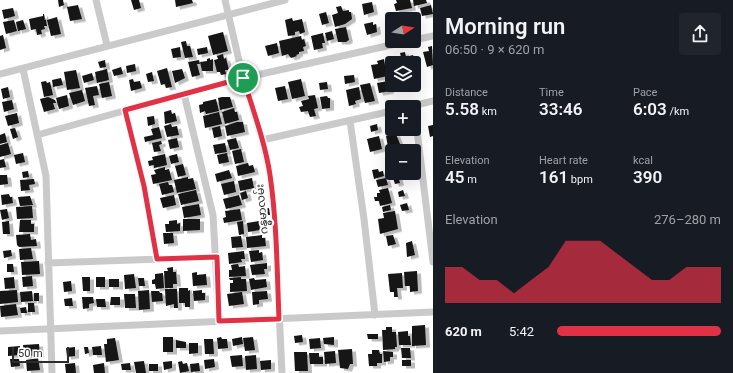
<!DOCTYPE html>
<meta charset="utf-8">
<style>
:root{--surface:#171b24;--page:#20242c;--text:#f1f3f6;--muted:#9ea1a6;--accent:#e13145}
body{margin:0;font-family:Roboto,"Noto Sans Myanmar",sans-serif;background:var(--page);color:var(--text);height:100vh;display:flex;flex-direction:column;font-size:15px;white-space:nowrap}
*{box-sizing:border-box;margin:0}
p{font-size:13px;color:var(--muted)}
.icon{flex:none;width:22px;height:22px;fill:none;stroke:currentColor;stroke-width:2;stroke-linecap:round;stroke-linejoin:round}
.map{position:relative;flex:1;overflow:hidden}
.panel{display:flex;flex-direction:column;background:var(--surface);width:300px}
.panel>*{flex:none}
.needle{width:26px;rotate:78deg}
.controls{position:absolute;left:385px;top:12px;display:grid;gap:8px}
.controls a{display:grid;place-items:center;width:36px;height:36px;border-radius:4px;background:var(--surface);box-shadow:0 4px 16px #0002;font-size:20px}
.scale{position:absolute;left:12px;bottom:10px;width:57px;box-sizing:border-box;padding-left:4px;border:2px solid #2d2d2d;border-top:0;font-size:11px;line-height:14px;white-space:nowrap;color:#2d2d2d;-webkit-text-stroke:3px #fff;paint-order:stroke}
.pin{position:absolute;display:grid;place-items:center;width:34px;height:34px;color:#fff;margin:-17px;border:2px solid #fff;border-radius:50%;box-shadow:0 1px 4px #0007}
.round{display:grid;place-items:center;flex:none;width:42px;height:42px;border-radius:4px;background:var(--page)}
.head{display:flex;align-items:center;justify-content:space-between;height:68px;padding:0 12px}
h1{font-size:22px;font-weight:600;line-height:30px}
.metrics{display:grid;grid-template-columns:repeat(3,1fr);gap:6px;height:68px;padding:4px 12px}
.metrics div{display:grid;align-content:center}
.metrics b{font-size:17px;font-weight:600}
.metrics small{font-size:11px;font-weight:400}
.metrics p{font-size:11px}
.chart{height:112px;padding:8px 12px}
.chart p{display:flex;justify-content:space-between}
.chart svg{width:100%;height:72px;margin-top:4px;fill:var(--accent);opacity:.7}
ul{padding:0 12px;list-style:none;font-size:13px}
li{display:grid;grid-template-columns:64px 48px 1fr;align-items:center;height:30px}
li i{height:10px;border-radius:5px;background:var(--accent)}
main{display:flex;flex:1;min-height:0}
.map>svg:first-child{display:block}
</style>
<main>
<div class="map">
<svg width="433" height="373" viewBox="0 0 433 373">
<defs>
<filter id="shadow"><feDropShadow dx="4" dy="2.5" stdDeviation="0" flood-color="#0004"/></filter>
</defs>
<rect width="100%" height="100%" fill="#fff"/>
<path fill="#141414" filter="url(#shadow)" d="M58,0H63L64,5L59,7Z
M131,0H139L141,8L134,10Z
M175,0H192L193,3L176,7Z
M396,0H410L412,8L396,11L394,4L397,3Z
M413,0H426L427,3L414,6Z
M372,2L374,12L364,15L362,4Z
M78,5L82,19L70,21L67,7Z
M431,5L433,14L422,16L420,8Z
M341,6L343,11L349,10V12H351L352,19L345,24L335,27L332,15L338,13L336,7Z
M13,8L15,16L4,19L2,10Z
M326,12L329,23L322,25L319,14Z
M411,12L413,19H398L397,15Z
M43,14H44L45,19H44L46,20L47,26H44L45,29L41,30L42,34L37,35L36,29L31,30L29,19L43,16Z
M57,17L61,34L51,36L47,20Z
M292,18L293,21L302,19L305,32L300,34L299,31L295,32V35L288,36L285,20Z
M14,20L17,31L6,34L3,22Z
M23,20L26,29L18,31L16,22Z
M373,22V25L376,24L377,32L367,35L364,24Z
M346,27L349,40L346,42H338L335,29Z
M332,31L334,39L327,41L325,33Z
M223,32L228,51L213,55L208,36Z
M323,33L325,43H322L323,48L314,50L311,36Z
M3,35L6,48L0,50V36Z
M301,36L302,40L304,39L306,46L303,47L304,51L299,52V54L296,55L297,56L291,58L288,54L282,56L279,41Z
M186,41L187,46H190L193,57L185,58L181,42Z
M277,43L279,53L268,56L265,46Z
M432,46L433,65L427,67L423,52L429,51L428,47Z
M180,47L181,57L173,58L171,49Z
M207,47L208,53L198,55L197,49Z
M405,52L406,57L413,55L417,65H415L416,71H414V63H396V59L401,57L400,53Z
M223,54L224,59L226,58L229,70H225L226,74L221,75L220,72H217L214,60L218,59L217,56Z
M210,58V60L213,59V71H202L200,62L207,61V59Z
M384,59L385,65L389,64L392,75L374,79L371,65L378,64L377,61Z
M105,60L106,67L100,68L98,62Z
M199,60L200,64H197L200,75L192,77L188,62Z
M135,64L136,71L127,73L126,66Z
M121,67L123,74L114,76L112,70Z
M167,68L172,87L166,88L165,84L161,85L157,71Z
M107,69L109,80L97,83L95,72Z
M182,69L185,78L175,83L172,71Z
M76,70L80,88L67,90L64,72Z
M152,72L154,81L148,82L146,74Z
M92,73L94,80L84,83L82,76Z
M354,75L355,82L345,84L344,76Z
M61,78L63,85L53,87L52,80Z
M133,79L134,82L140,81L142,88L131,91L129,80Z
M301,79L305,96L292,99L288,82Z
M46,81L47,83L50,82L53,95L44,97L41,82Z
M388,81L390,91L379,93L377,83Z
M109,82L112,96L102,98L99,84Z
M327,82L328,89L320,90L319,83Z
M370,83L375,101L365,103L360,85Z
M97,86L99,95L93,96L95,105L89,106L85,88Z
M285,86L288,99L278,101L275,88Z
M8,87L10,97L3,99L1,89Z
M359,87L361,99L355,101L356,104L349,106L346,90Z
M82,90L85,101L73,105L69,93Z
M67,95L69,106L59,109L56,98Z
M315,95L318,108L314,109L316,116L310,117L308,111L301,112L299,107L303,106L301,101L309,99L308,96Z
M327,96L328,98H330V108L322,109L320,97Z
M48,97L55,100L56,103H53L55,109L44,112L40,99Z
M222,97H230L233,107L220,110L218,98Z
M216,99L219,111L206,114L205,111L200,113L199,105L203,104V102Z
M12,100L14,109L4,112L2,102Z
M234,108L235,112H237L239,120L225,124L222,112Z
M171,110L172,114L175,113L177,121L165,124L164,112Z
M219,112L222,124L205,128L203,116Z
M17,113L19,123L8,126L5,116Z
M154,116L155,124L148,126L147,117Z
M237,122H243L245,132L227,136L225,126Z
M171,124L172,127L177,126L179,135L167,137L164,126Z
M377,124L378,130L371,132L370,126Z
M433,125V136L430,137L428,126Z
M220,126L222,136L214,138L212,128Z
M159,127L162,138L145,142L144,137L153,135L151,129Z
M15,128L18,137L13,139L10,129Z
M5,133L7,142L0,144V135Z
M396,134L400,144L388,147L386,136Z
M379,136L382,149L370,152L367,139Z
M177,138L179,147L170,149L168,140Z
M236,138L239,148L230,150L227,140Z
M161,141L162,144L159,145L161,151L154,152L152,143Z
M8,143L11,154L0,157V145Z
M225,143L227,152L215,154L213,145Z
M394,148L395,151H392V158L389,159L387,150Z
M241,149L244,162L235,164L232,151Z
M23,153L25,162L16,164L14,155Z
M227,153L229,162L219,164L217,155Z
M165,154L167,165L154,168V165L149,166L148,161L153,160L152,157Z
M177,154L179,162L171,164L169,156Z
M4,159L6,167L0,168V160Z
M248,163L249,166L253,165L255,172L238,176L236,166Z
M183,164L186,175L178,177L175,166Z
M165,167V170L169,169L172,180L153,184L151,175L156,174L154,170Z
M378,169L379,172L383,171L384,176L374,179L372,170Z
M229,170L232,178L217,182L215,174Z
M28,171L29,177L23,178L22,172Z
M0,175H7L8,184L0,185Z
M398,176L400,183L395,184L393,178Z
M188,177V179L193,178L196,189L177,193L174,180Z
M252,178L254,188L240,191L238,181Z
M386,178L388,185L378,187L376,180Z
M34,179L35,184L29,185L30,190L21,191L20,180Z
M234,181L236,192L224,195L221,184Z
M168,182L169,185H172L174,192L162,195L159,184Z
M388,188L392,203L380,206L379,201H375L374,197H377V193H380L379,190Z
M196,190L199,201L181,205L178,194Z
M403,190L405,196L399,197L398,192Z
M246,191L248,198L242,200L240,193Z
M9,194L10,197H12L13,203L2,205L1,195Z
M174,195L176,205L163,208L160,198Z
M239,195L242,205L226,209L223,199Z
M30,196L33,205L20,206L18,197Z
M407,203L409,210L402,211L400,205Z
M199,204L201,215L184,218L182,207Z
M390,205L391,210L383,212L382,207Z
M32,206L33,218L17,219L16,207Z
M269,208L270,215H267L266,209Z
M7,209L9,218L2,220L0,210Z
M240,209L242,220L224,223L223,218L226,217L225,211Z
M395,211L398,229L380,234L378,219L384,218L383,213Z
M183,219H200V230L183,231Z
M20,220H31V224H34V232H19Z
M177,220V224L180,223V231L166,232L165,224H169V221Z
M9,221L10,234H3L2,222Z
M243,221L244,234L239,235L237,222Z
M259,221L260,230L248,232L247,223Z
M163,233H173L174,243L164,244Z
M30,234L31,240L36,239L37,246L19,247L17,245L16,235Z
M262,235V238H265L266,246L247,248L246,237Z
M393,235L396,244L388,246L386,236Z
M241,236L243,247L232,248L231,237Z
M412,241L415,255L407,257L406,243Z
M31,248L33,259L20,260L19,249Z
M11,250L12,256L4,258L3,251Z
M259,250V253L262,252L263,260L251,262L249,251Z
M244,251L245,259H241L242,262L229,264L228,253Z
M39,261L40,274L22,275L21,262Z
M267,263V269H264L265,274L252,275L250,265Z
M7,264H13L14,272H7Z
M238,264L239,267L245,266L246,276L229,277V270H232L231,265Z
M173,267V272H176L177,284H173V288H165L164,271H168L167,268Z
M417,271L418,291L410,292V286H405L404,272Z
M197,272V275L206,274L207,285L193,286L192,273Z
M163,273L164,288L156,289L155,284H152V280L155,279V274Z
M402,273L403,288H397L398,297H394V292H390L388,274Z
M134,274L136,288L125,289L124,275Z
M32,276L33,286L23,287L22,277Z
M14,277L15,288L5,289L4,278Z
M82,277H90V291H83Z
M96,277H105V287H96Z
M241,277V279H246L247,291L230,292V283H233V280H230L229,278Z
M138,278H144L145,286H139Z
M254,278L255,280L266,279L267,287L251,290L249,279Z
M109,279H119V287H109Z
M71,281L72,291L64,292L63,282Z
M179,288H188V291L190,290V307H185V303H179Z
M165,289H177L178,308H174V304L166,306Z
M17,290L18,302L0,304V291Z
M149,290L150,309L139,310L138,291Z
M202,290V293H205V300L194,301L193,291Z
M32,291L33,301L21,302L20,292Z
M151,291H159L160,293H162L163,301L152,302Z
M267,291L268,299L259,300V304L253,305L252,292Z
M242,292L244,304L229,306L227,294Z
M34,293H39V301H34Z
M124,294H135L136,308H125Z
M82,297H93L94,303L89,304V308L83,309Z
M111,297H120V305H110Z
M72,298L73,306H65L64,299Z
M96,299H105L106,307H97Z
M28,303H34L35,312H28Z
M16,304L18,315L1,317L0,306Z
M26,307L27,313H21L20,308Z
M425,325L426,345L412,346V326Z
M386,327H392V332H396L397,347H395V349L383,350L382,330H386Z
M408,331V336H410L411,345H399L398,332Z
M367,334H378V339H368Z
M302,335L303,342L295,343L294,336Z
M163,337H173V352H163Z
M221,337L222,339H227L228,348L218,349L217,338Z
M242,337L243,344L233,346L232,339Z
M253,337L255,350L245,351L243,338Z
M334,337V345L324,344L323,338Z
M115,338L119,360L106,362L104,344H107V339Z
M320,338L321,348L310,349L309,339Z
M204,339H213L214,354H205Z
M176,340L186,342V348H176Z
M189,343H198V353L189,354Z
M39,344L40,355L24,356L23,345Z
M20,346V355L8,356V347Z
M101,346L102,355H93L92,347Z
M75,347V356L67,357L66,348Z
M84,347H88L89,353L85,354Z
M401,348H410L411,358H402Z
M352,349L353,364H350L348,369L340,368L338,350Z
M372,350H379L380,354H382V363H377V366H369L368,354H372Z
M335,351L336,363L325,364L324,352Z
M383,351L393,352V357H390V361L384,362Z
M294,352H307L308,371H295Z
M309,353H319V357H323V364H310Z
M242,355L243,366L232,367L230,356Z
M256,355L257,369L246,370L245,356Z
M38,358L40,370L27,371L26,360Z
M10,359H19L20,366L11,367Z
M214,359L215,367L205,369L204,360Z
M271,360V369L261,370L260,361Z
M402,360H411V366H402Z
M144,361L146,373H136L134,362Z
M172,361V368L164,370L163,362Z
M182,361L183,364L187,363L189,371L180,373L178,362Z
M75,363L76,373H66L65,364Z
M104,363L105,373H94L93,365Z
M130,363L131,370H122L121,364Z
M199,363L200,371L191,372L190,364Z
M149,364H158V371H149Z"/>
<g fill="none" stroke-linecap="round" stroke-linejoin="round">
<path stroke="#cacaca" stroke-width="7" d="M96,0L107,45
M225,0L243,78L262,140L270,175L275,225L282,373
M414,40L433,36
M23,69L46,176L52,373
M0,74L285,0
M184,94L213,215L219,321
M414,106L433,262
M408,107L433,101
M125,110L144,186L157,259
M350,121L364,219L375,315
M37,135L243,78L409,41
M262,140L392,111
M48,263L217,257
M0,331L433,312"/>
</g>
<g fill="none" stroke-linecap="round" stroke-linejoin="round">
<g stroke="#fff" stroke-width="8">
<path id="route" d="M243,78C253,110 265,142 270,175C277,223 277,271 279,319L219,321L217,257L157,259L144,186L125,110Z"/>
</g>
<use href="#route" stroke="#e13145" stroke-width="5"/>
</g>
<g text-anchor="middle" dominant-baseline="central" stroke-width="4" stroke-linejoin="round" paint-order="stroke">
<g font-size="11" fill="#2d2d2d" stroke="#fff">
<text transform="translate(262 209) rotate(-95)">ဂန္ဓမာလမ်း</text>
</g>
</g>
</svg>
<div class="controls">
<a><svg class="needle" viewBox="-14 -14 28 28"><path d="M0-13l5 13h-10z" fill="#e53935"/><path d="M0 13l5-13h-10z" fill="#9ea1a6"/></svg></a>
<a><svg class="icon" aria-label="layers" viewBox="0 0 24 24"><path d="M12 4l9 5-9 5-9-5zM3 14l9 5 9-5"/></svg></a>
<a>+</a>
<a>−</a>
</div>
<div class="scale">50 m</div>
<div class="pin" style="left:243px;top:78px;background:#1e9e55"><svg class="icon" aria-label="arrive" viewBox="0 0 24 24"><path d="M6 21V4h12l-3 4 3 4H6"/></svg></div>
</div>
<section class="panel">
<div class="head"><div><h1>Morning run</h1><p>06:50 · 9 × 620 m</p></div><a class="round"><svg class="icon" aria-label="share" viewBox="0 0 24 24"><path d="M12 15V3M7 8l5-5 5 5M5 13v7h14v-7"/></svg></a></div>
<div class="metrics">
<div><p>Distance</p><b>5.58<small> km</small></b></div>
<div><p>Time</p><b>33:46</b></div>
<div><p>Pace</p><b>6:03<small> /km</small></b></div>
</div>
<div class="metrics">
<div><p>Elevation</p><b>45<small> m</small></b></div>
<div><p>Heart rate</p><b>161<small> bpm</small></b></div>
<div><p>kcal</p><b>390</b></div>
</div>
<div class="chart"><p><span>Elevation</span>276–280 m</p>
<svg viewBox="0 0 160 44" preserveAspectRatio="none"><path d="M0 44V22L10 22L20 30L30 30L40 38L50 30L60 22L70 6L80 6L90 6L100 14L110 22L120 30L130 30L140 22L150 22L160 22V44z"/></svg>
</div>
<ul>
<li><b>620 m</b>5:42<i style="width:100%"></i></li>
</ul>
</section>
</main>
